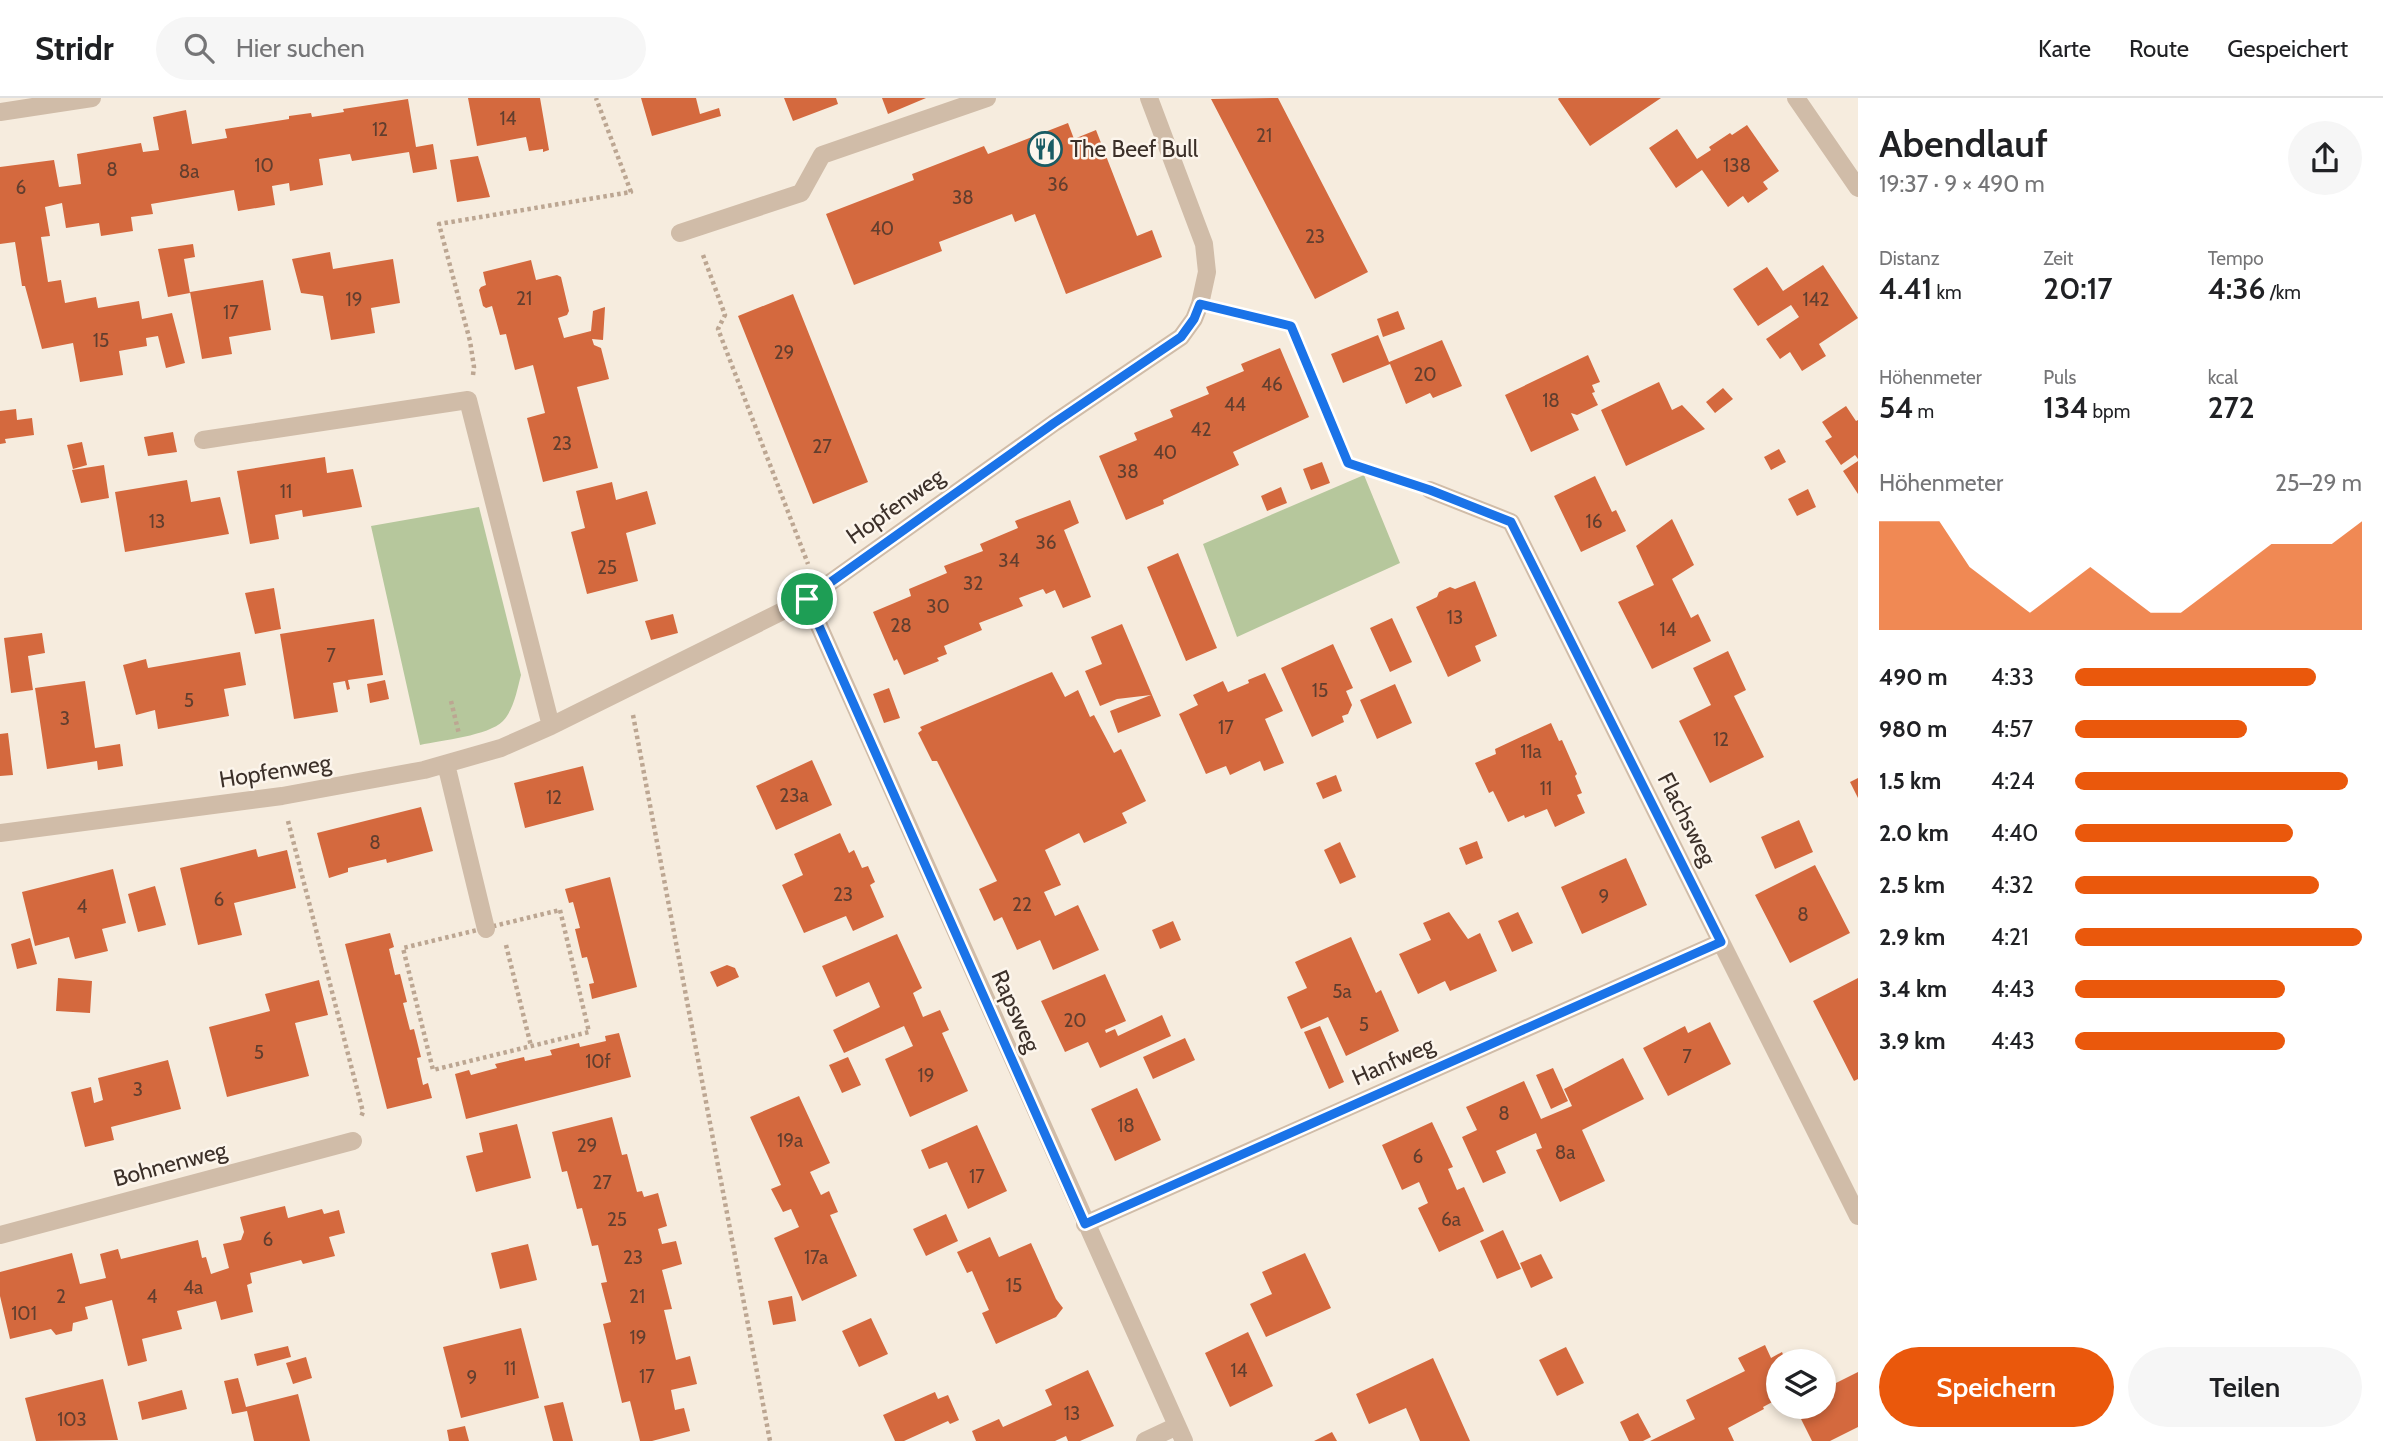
<!DOCTYPE html>
<html lang="de">
<meta charset="utf-8">
<style>
:root{--surface:#fff;--page:#f6f6f6;--text:#202124;--muted:#757577;--line:#e0e0e0;--accent:#ea580c}
body{margin:0;font-family:Cabin,sans-serif;background:var(--page);color:var(--text);height:100vh;display:flex;flex-direction:column;font-size:26px;white-space:nowrap}
*{box-sizing:border-box;margin:0}
p{font-size:23px;color:var(--muted)}
.icon{flex:none;width:38px;height:38px;fill:none;stroke:currentColor;stroke-width:2;stroke-linecap:round;stroke-linejoin:round}
.map{position:relative;flex:1;overflow:hidden}
.panel{display:flex;flex-direction:column;background:var(--surface);width:525px}
.panel>*{flex:none}
.buttons{position:absolute;left:1766px;top:1251px;display:grid;gap:14px}
.buttons a{display:grid;place-items:center;width:70px;height:70px;border-radius:50%;background:var(--surface);box-shadow:0 4px 10px #0003;font-size:35px}
.pin{position:absolute;display:grid;place-items:center;width:60px;height:60px;color:#fff;margin:-30px;border:4px solid #fff;border-radius:50%;box-shadow:0 2px 7px #0007}
.round{display:grid;place-items:center;flex:none;width:74px;height:74px;border-radius:37px;background:var(--page)}
.head{display:flex;align-items:center;justify-content:space-between;height:119px;padding:0 21px}
h1{font-size:38px;font-weight:600;line-height:52px}
.metrics{display:grid;grid-template-columns:repeat(3,1fr);gap:10px;height:119px;padding:7px 21px}
.metrics div{display:grid;align-content:center}
.metrics b{font-size:30px;font-weight:600}
.metrics small{font-size:19px;font-weight:400}
.metrics p{font-size:19px}
.chart{height:196px;padding:14px 21px}
.chart p{display:flex;justify-content:space-between}
.chart svg{width:100%;height:126px;margin-top:7px;fill:var(--accent);opacity:.7}
.primary-button{display:flex;gap:14px;margin-top:auto;padding:14px 21px}
.primary-button a{flex:1;height:80px;border-radius:42px;background:var(--accent);color:#fff;font-size:28px;font-weight:600;line-height:80px;text-align:center}
.primary-button a+a{background:var(--page);color:var(--text)}
ul{padding:0 21px;list-style:none;font-size:23px}
li{display:grid;grid-template-columns:112px 84px 1fr;align-items:center;height:52px}
li i{height:18px;border-radius:9px;background:var(--accent)}
header{display:flex;align-items:center;gap:42px;box-sizing:border-box;height:98px;padding:0 35px;background:var(--surface);border-bottom:2px solid var(--line)}
header strong{font-size:33px}
nav{display:flex;gap:38px;margin-inline-start:auto;font-size:24px}
.search{width:490px;height:63px;background:var(--page);display:flex;align-items:center;gap:18px;box-sizing:border-box;padding:0 24px;border-radius:38px;color:var(--muted);font-size:26px}
main{display:flex;flex:1;min-height:0}
.map>svg:first-child{display:block}
</style>
<header>
<strong>Stridr</strong>
<div class="search"><svg class="icon" aria-label="search" viewBox="0 0 24 24"><circle cx="10" cy="10" r="6"/><path d="M15 15l6 6"/></svg>Hier suchen</div>
<nav><a>Karte</a><a>Route</a><a>Gespeichert</a></nav>
</header>
<main>
<div class="map">
<svg width="1858" height="1343" viewBox="0 0 1858 1343">
<rect width="100%" height="100%" fill="#f6ecde"/>
<path fill="#b6c79c" d="M1364,377L1400,465L1237,539L1203,446Z
M479,409L521,577C517,592 514,611 503,623C488,638 442,642 420,647L371,428Z"/>
<path fill="#d4693e" d="M468,0H540L549,52L543,54V51L529,53L526,39L477,48Z
M641,0H696L700,16L719,10L721,18L652,38Z
M784,0H836L838,6L793,23Z
M882,0H926L888,16Z
M1278,0L1368,174L1315,201L1211,1Z
M1559,0H1661L1590,48L1558,1Z
M408,1L416,49L433,46L437,71L413,75L409,54L352,63L350,56L319,61L323,87L290,93L289,85L272,88L275,107L238,113L234,92L151,106L153,116L131,119L133,133L101,138L99,125L66,130L62,105L45,109L50,138L41,139L48,184L61,182L65,205L96,199L98,210L139,203L142,221L172,215L185,265L166,270L158,238L146,240L147,248L119,253L123,277L80,284L73,245L42,251L25,188H22L15,144L0,146V69L54,62L59,89L81,86L77,56L141,45L143,54L159,52L153,19L186,12L192,46L227,40L225,31L289,21V18L311,15L312,19L344,14L343,11Z
M1068,25L1074,41L1096,32L1137,138L1152,132L1162,159L1066,196L1035,116L1015,124L1012,116L939,144L942,153L854,187L826,116L914,82L912,76L984,48L988,56Z
M1747,27L1779,73L1763,84L1768,91L1748,105L1743,98L1728,109L1702,72L1676,90L1649,50L1677,31L1697,61L1711,52L1709,49L1730,35L1732,37Z
M478,58L490,99L457,104L450,62Z
M193,146L195,159L184,161L190,195L168,199L158,151Z
M330,154L333,171L393,161L400,205L371,210L375,235L331,242L323,198L301,195L292,161Z
M531,162L536,182L557,177L561,179L569,213L567,217L558,220L564,240L591,233L593,213L605,209L603,242L592,241L594,247L601,250L609,281L577,289L598,370L543,384L527,320L545,315L533,267L515,272L506,236L500,237L492,208L486,210L483,208L479,192L481,189L486,187L483,174Z
M1823,167L1858,220L1819,246L1826,258L1802,273L1790,254L1780,261L1766,241L1799,219L1791,207L1758,228L1733,191L1767,169L1783,193Z
M263,182L271,232L229,239L232,256L202,261L190,194Z
M793,196L868,384L813,406L738,218Z
M1398,213L1405,231L1383,239L1377,221Z
M1378,237L1389,264L1442,242L1462,288L1433,300L1430,295L1406,306L1390,266L1343,285L1331,256Z
M1280,250L1309,319L1233,354L1239,367L1163,402L1164,406L1126,422L1099,358L1137,342L1134,335L1173,319L1170,312L1209,296L1206,289L1244,273L1241,266Z
M1588,257L1600,284L1592,287L1595,294L1592,295L1598,307L1577,317L1571,315L1579,332L1531,354L1505,297Z
M1659,284L1672,312L1682,307L1705,331L1626,368L1601,312Z
M1723,290L1733,301L1715,315L1706,304Z
M1846,308L1856,323L1858,322V361L1855,357L1841,367L1825,343L1832,339L1822,324Z
M16,311L17,322L32,320L34,337L5,341L6,345L0,346V313Z
M173,334L177,354L148,358L144,339Z
M82,344L87,367L73,371L67,347Z
M1779,351L1786,364L1771,372L1764,359Z
M325,359L327,375L353,371L362,409L303,419L302,412L275,417L279,441L250,446L237,373Z
M1858,363V396L1843,373Z
M1322,364L1330,385L1311,392L1303,371Z
M104,367L109,400L81,405L72,372Z
M1595,378L1612,414L1616,412L1626,433L1581,454L1554,398Z
M187,382L191,404L220,399L229,436L125,454L115,394Z
M612,384L616,402L647,393L656,426L626,435L638,483L587,496L571,434L585,430L576,393Z
M1281,389L1287,405L1267,413L1261,398Z
M1808,391L1816,409L1797,418L1788,401Z
M1070,402L1079,425L1064,432L1091,499L1063,510L1055,492L1046,496L1043,491L1019,500L1023,508L979,525L982,532L944,548L947,556L937,560L939,563L904,577L897,561L894,563L873,514L911,498L909,491L947,475L944,468L983,453L980,446L1018,430L1015,423Z
M1672,421L1694,467L1672,481L1691,520L1698,516L1711,543L1652,571L1618,504L1654,487L1636,448Z
M1178,455L1217,550L1186,563L1147,469Z
M1475,483L1497,538L1475,548L1481,563L1448,579L1416,509L1437,499L1439,494L1450,489L1455,491Z
M274,490L281,531L255,536L245,495Z
M673,516L678,535L651,542L645,523Z
M1392,520L1412,564L1390,574L1370,530Z
M374,521L383,577L348,582L350,591L347,592L345,583L333,585L338,614L294,621L280,536Z
M1122,526L1161,618L1118,635L1110,613L1151,597L1117,601L1100,608L1085,573L1102,566L1091,539Z
M42,535L45,555L28,558L33,592L11,595L4,540Z
M1333,546L1353,590L1346,593L1352,607L1348,616L1342,618L1344,624L1312,639L1281,570Z
M1728,553L1746,592L1734,598L1764,659L1710,685L1679,623L1711,607L1693,570Z
M240,554L246,587L224,591L229,618L158,631L155,612L136,617L123,567L146,561L148,570Z
M1052,574L1065,599L1078,592L1090,619L1094,617L1114,655L1121,651L1146,703L1122,715L1127,725L1084,745L1079,735L1045,752L1061,787L1044,794L1055,818L1078,807L1099,852L1053,872L1040,842L1017,852L1002,819L994,823L979,791L997,783L937,663H932L918,635L922,632L920,629Z
M1265,575L1283,613L1265,621L1284,665L1264,673L1260,663L1230,677L1226,668L1206,676L1179,616L1198,607L1193,597L1223,583L1228,594L1249,585L1248,582Z
M385,582L389,601L370,605L367,586Z
M85,583L95,650L120,646L123,668L98,672L97,663L47,671L35,590Z
M1395,586L1412,625L1377,641L1360,602Z
M889,590L900,620L884,625L873,596Z
M1551,625L1559,643L1562,642L1577,676L1575,678L1582,695L1577,697L1585,715L1555,729L1547,711L1525,720L1524,717L1508,724L1493,693L1489,695L1475,665L1496,656L1495,651Z
M8,635L13,677L0,678V636Z
M812,662L832,707L776,732L756,688Z
M583,668L594,712L525,730L514,685Z
M1336,677L1342,693L1323,701L1316,685Z
M1858,680V700L1850,684Z
M421,709L433,753L387,765L386,761L348,770V774L329,780L317,735Z
M1799,722L1813,754L1775,771L1761,739Z
M840,735L849,755L854,752L862,770L868,768L875,784L870,787L884,819L853,833L846,818L804,835L782,787L803,777L794,756Z
M1477,743L1483,760L1466,767L1459,750Z
M1340,744L1356,779L1340,786L1324,752Z
M256,751L258,759L287,752L296,790L234,805L242,837L198,847L180,770Z
M1626,760L1647,807L1582,836L1561,789Z
M1815,767L1850,835L1790,865L1755,797Z
M113,771L126,825L102,831L108,853L75,861L69,839L35,848L22,794Z
M610,779L637,889L592,901L589,886L594,885L587,859L582,860L575,831L580,830L573,804L569,805L565,791Z
M155,788L166,827L138,834L128,796Z
M1449,814L1468,841L1480,835L1497,873L1450,893L1445,883L1418,896L1399,856L1431,842L1423,825Z
M1518,814L1533,845L1512,854L1498,823Z
M1173,823L1181,842L1160,851L1152,832Z
M390,835L394,849L389,851L395,877L400,876L407,904L403,905L410,932L414,931L421,959L417,960L423,987L428,985L432,1000L387,1011L345,846Z
M897,836L922,890L913,895L923,919L940,912L949,932L942,935L968,993L910,1019L885,961L913,948L904,928L844,955L833,932L880,909L869,884L836,899L822,868Z
M1351,839L1376,895L1381,892L1399,933L1346,958L1328,919L1301,931L1287,899L1307,890L1295,864Z
M30,840L37,866L17,871L11,846Z
M727,867L735,870L739,879L717,889L710,874Z
M1105,876L1126,923L1105,932L1106,935L1115,931L1118,938L1162,917L1171,938L1100,970L1088,944L1065,954L1041,903Z
M58,880L92,883L90,915L56,913Z
M1858,880V981L1854,983L1813,903Z
M319,882L328,917L295,925L309,978L227,999L209,929L270,913L265,896Z
M1710,924L1731,966L1668,998L1643,950L1685,928L1688,935Z
M1320,928L1344,984L1329,991L1304,934Z
M619,935L631,979L466,1021L455,976L469,972L471,977L497,970L495,966L524,959L525,963L552,957L550,952L579,945L580,949L606,943L605,938Z
M1185,940L1195,962L1153,981L1143,959Z
M848,959L861,987L842,995L829,967Z
M1623,960L1644,1001L1582,1032L1605,1083L1560,1104L1536,1052L1542,1050L1536,1035L1496,1053L1506,1075L1483,1085L1462,1039L1477,1032L1466,1009L1524,983L1541,1021L1572,1008L1564,991Z
M168,962L181,1011L111,1029L114,1042L85,1049L71,994L91,989L94,1005L103,1002L98,980Z
M1553,970L1568,1003L1551,1011L1536,977Z
M1137,990L1161,1042L1115,1063L1091,1011Z
M799,998L830,1065L810,1074L821,1097L829,1093L838,1114L830,1117L857,1178L802,1203L774,1140L799,1129L791,1111L783,1114L771,1091L781,1087L750,1019Z
M612,1019L622,1057L627,1056L637,1094L642,1093L644,1099L658,1095L667,1128L658,1131L662,1146L676,1143L682,1166L662,1172L672,1211L664,1212L676,1262L690,1258L697,1286L671,1292L675,1312L684,1310L690,1333L652,1343H640L630,1303L622,1305L603,1226L611,1224L601,1185L607,1184L598,1147L592,1148L582,1110L577,1111L567,1073L562,1074L552,1034Z
M1432,1024L1453,1069L1448,1071L1457,1092L1464,1089L1484,1133L1439,1154L1418,1110L1428,1105L1419,1084L1402,1092L1382,1047Z
M517,1026L531,1080L476,1094L466,1058L483,1054L479,1035Z
M977,1027L1007,1093L968,1111L947,1064L929,1071L921,1052Z
M285,1108L288,1120L322,1111L324,1116L339,1112L345,1135L329,1139L335,1158L303,1166L301,1162L250,1175L252,1185L247,1187L253,1214L221,1222L216,1203L177,1213L182,1231L142,1241L147,1263L128,1268L112,1202L85,1209L88,1221L73,1225L72,1233L56,1237L51,1231L10,1241L0,1198V1174L72,1155L80,1186L106,1180L100,1156L118,1151L121,1161L198,1142L202,1160L206,1159L211,1176L229,1170L223,1146L241,1142L244,1134L240,1119Z
M946,1116L958,1143L926,1158L913,1131Z
M1503,1132L1521,1171L1497,1181L1480,1143Z
M990,1139L999,1159L1031,1145L1056,1201L1063,1210L1056,1219L996,1246L982,1215L989,1212L972,1173L967,1175L957,1154Z
M528,1146L537,1182L500,1191L491,1155Z
M1305,1155L1331,1210L1266,1239L1250,1206L1272,1196L1262,1174Z
M1541,1156L1553,1180L1531,1190L1520,1165Z
M792,1198L796,1223L773,1227L768,1203Z
M871,1220L888,1256L859,1269L842,1233Z
M521,1230L539,1300L461,1320L443,1249Z
M1248,1234L1273,1288L1230,1309L1205,1255Z
M1765,1247L1771,1260L1782,1254L1786,1264H1778V1301L1763,1309L1764,1311L1728,1330L1734,1343H1650L1695,1321L1686,1302L1745,1273L1738,1260Z
M288,1248L291,1259L257,1268L254,1256Z
M1566,1249L1584,1285L1557,1298L1539,1262Z
M306,1259L312,1280L293,1286L286,1265Z
M1433,1260L1470,1343H1420L1406,1310L1369,1326L1356,1296Z
M1088,1272L1114,1328L1080,1343H1068L1066,1338L1055,1343H976L972,1333L999,1321L1003,1329L1052,1307L1045,1292Z
M1858,1274V1329L1830,1343H1812L1795,1309H1824V1291Z
M238,1280L246,1309L298,1296L310,1343H254L247,1313L232,1316L224,1283Z
M103,1281L118,1342L36,1343L25,1300Z
M182,1292L187,1311L142,1322L138,1304Z
M935,1294L938,1301L948,1297L959,1322L950,1326L948,1323L904,1343H895L883,1317Z
M563,1304L573,1343H553L544,1308Z
M1638,1315L1651,1339L1643,1343H1629L1620,1324Z
M465,1328L469,1343H449L447,1332Z
M1332,1334L1337,1343H1314Z"/>
<g fill="none" stroke-linecap="round" stroke-linejoin="round">
<path stroke="#bca692" stroke-width="4.5" stroke-dasharray="3.5 3.5" stroke-linecap="butt" d="M703,157L725,217L718,231L808,466
M1225,212L1291,227L1348,365L1406,384
M473,277L474,269L470,243L439,126L631,94L596,0
M451,603L459,636
M633,617L770,1343
M288,723L363,1014L361,1019
M560,812L589,934L433,972L403,850Z
M506,847L531,948"/>
<path stroke="#d0bca8" stroke-width="18" d="M1796,0L1858,90
M0,14L92,0
M680,135L801,95L822,57L987,0
M203,342L468,302L551,628
M1430,392L1511,424L1858,1118
M807,501L1184,1343
M446,666L486,831
M0,735L282,698L424,672L501,650L551,628L807,501L1054,325L1181,239L1194,221L1200,206L1207,174L1204,146L1149,0
M1085,1126L1721,844
M0,1137L353,1043
M1145,1343L1177,1328"/>
</g>
<g fill="none" stroke-linecap="round" stroke-linejoin="round">
<g stroke="#fff" stroke-width="14">
<path id="route" d="M1200,206L1291,228L1348,365L1430,392L1511,424L1721,844L1085,1126L807,501L1054,325L1181,239L1194,221Z"/>
</g>
<use href="#route" stroke="#1a73e8" stroke-width="9"/>
</g>
<defs>
<g id="restaurant-ring" transform="scale(1.75)"><circle r="9.5" fill="#fcf5ec" stroke="#195b63" stroke-width="1.5"/><path d="M-5-6h1v4h1v-4h1v4h1v-4h1v5L-1.5 .5V6h-2V.5L-5-1ZM5-6V6H3V1.5H1.5Q1.5-4 5-6Z" fill="#195b63"/></g>
</defs>
<g fill-rule="evenodd">
<use href="#restaurant-ring" x="1045" y="51"/>
</g>
<g text-anchor="middle" dominant-baseline="central" stroke-width="5" stroke-linejoin="round" paint-order="stroke">
<g font-size="19" fill="#623e2e">
<text x="508" y="20">14</text>
<text x="380" y="31">12</text>
<text x="1264" y="37">21</text>
<text x="264" y="67">10</text>
<text x="1737" y="67">138</text>
<text x="112" y="71">8</text>
<text x="189" y="73">8a</text>
<text x="1058" y="86">36</text>
<text x="21" y="89">6</text>
<text x="963" y="99">38</text>
<text x="882" y="130">40</text>
<text x="1315" y="138">23</text>
<text x="524" y="200">21</text>
<text x="354" y="201">19</text>
<text x="1816" y="201">142</text>
<text x="231" y="214">17</text>
<text x="101" y="242">15</text>
<text x="784" y="254">29</text>
<text x="1425" y="276">20</text>
<text x="1272" y="286">46</text>
<text x="1551" y="302">18</text>
<text x="1235" y="306">44</text>
<text x="1201" y="331">42</text>
<text x="562" y="345">23</text>
<text x="822" y="348">27</text>
<text x="1165" y="354">40</text>
<text x="1128" y="373">38</text>
<text x="286" y="393">11</text>
<text x="157" y="423">13</text>
<text x="1594" y="423">16</text>
<text x="1046" y="444">36</text>
<text x="1009" y="462">34</text>
<text x="607" y="469">25</text>
<text x="973" y="485">32</text>
<text x="938" y="508">30</text>
<text x="1455" y="519">13</text>
<text x="901" y="527">28</text>
<text x="1668" y="531">14</text>
<text x="331" y="557">7</text>
<text x="1320" y="592">15</text>
<text x="189" y="602">5</text>
<text x="65" y="620">3</text>
<text x="1226" y="629">17</text>
<text x="1721" y="641">12</text>
<text x="1531" y="653">11a</text>
<text x="1546" y="690">11</text>
<text x="794" y="697">23a</text>
<text x="554" y="699">12</text>
<text x="375" y="744">8</text>
<text x="843" y="796">23</text>
<text x="1604" y="798">9</text>
<text x="219" y="801">6</text>
<text x="1022" y="806">22</text>
<text x="82" y="808">4</text>
<text x="1803" y="816">8</text>
<text x="1342" y="893">5a</text>
<text x="1075" y="922">20</text>
<text x="1364" y="926">5</text>
<text x="259" y="954">5</text>
<text x="1687" y="958">7</text>
<text x="598" y="963">10f</text>
<text x="926" y="977">19</text>
<text x="138" y="991">3</text>
<text x="1504" y="1015">8</text>
<text x="1126" y="1027">18</text>
<text x="790" y="1042">19a</text>
<text x="587" y="1047">29</text>
<text x="1565" y="1054">8a</text>
<text x="1418" y="1058">6</text>
<text x="977" y="1078">17</text>
<text x="602" y="1084">27</text>
<text x="617" y="1121">25</text>
<text x="1451" y="1121">6a</text>
<text x="268" y="1141">6</text>
<text x="633" y="1159">23</text>
<text x="816" y="1159">17a</text>
<text x="1014" y="1187">15</text>
<text x="193" y="1189">4a</text>
<text x="61" y="1198">2</text>
<text x="152" y="1198">4</text>
<text x="637" y="1198">21</text>
<text x="24" y="1215">101</text>
<text x="638" y="1239">19</text>
<text x="510" y="1270">11</text>
<text x="1239" y="1272">14</text>
<text x="647" y="1278">17</text>
<text x="472" y="1279">9</text>
<text x="1072" y="1315">13</text>
<text x="72" y="1321">103</text>
</g>
<g font-size="23" fill="#3c3029" stroke="#fcf5ec" text-anchor="start">
<text x="1070" y="51">The Beef Bull</text>
</g>
<g font-size="23" fill="#3c3029" stroke="#fcf5ec">
<text transform="translate(895 408) rotate(-35)">Hopfenweg</text>
<text transform="translate(275 673) rotate(-9)">Hopfenweg</text>
<text transform="translate(1687 721) rotate(63)">Flachsweg</text>
<text transform="translate(1016 913) rotate(66)">Rapsweg</text>
<text transform="translate(1393 963) rotate(-24)">Hanfweg</text>
<text transform="translate(170 1066) rotate(-15)">Bohnenweg</text>
</g>
</g>
</svg>
<div class="buttons">
<a><svg class="icon" aria-label="layers" viewBox="0 0 24 24"><path d="M12 4l9 5-9 5-9-5zM3 14l9 5 9-5"/></svg></a>
</div>
<div class="pin" style="left:807px;top:501px;background:#1e9e55"><svg class="icon" aria-label="arrive" viewBox="0 0 24 24"><path d="M6 21V4h12l-3 4 3 4H6"/></svg></div>
</div>
<section class="panel">
<div class="head"><div><h1>Abendlauf</h1><p>19:37 · 9 × 490 m</p></div><a class="round"><svg class="icon" aria-label="share" viewBox="0 0 24 24"><path d="M12 15V3M7 8l5-5 5 5M5 13v7h14v-7"/></svg></a></div>
<div class="metrics">
<div><p>Distanz</p><b>4.41<small> km</small></b></div>
<div><p>Zeit</p><b>20:17</b></div>
<div><p>Tempo</p><b>4:36<small> /km</small></b></div>
</div>
<div class="metrics">
<div><p>Höhenmeter</p><b>54<small> m</small></b></div>
<div><p>Puls</p><b>134<small> bpm</small></b></div>
<div><p>kcal</p><b>272</b></div>
</div>
<div class="chart"><p><span>Höhenmeter</span>25–29 m</p>
<svg viewBox="0 0 160 44" preserveAspectRatio="none"><path d="M0 44V6L10 6L20 6L30 22L40 30L50 38L60 30L70 22L80 30L90 38L100 38L110 30L120 22L130 14L140 14L150 14L160 6V44z"/></svg>
</div>
<ul>
<li><b>490 m</b>4:33<i style="width:84%"></i></li>
<li><b>980 m</b>4:57<i style="width:60%"></i></li>
<li><b>1.5 km</b>4:24<i style="width:95%"></i></li>
<li><b>2.0 km</b>4:40<i style="width:76%"></i></li>
<li><b>2.5 km</b>4:32<i style="width:85%"></i></li>
<li><b>2.9 km</b>4:21<i style="width:100%"></i></li>
<li><b>3.4 km</b>4:43<i style="width:73%"></i></li>
<li><b>3.9 km</b>4:43<i style="width:73%"></i></li>
</ul>
<div class="primary-button"><a>Speichern</a><a>Teilen</a></div>
</section>
</main>
